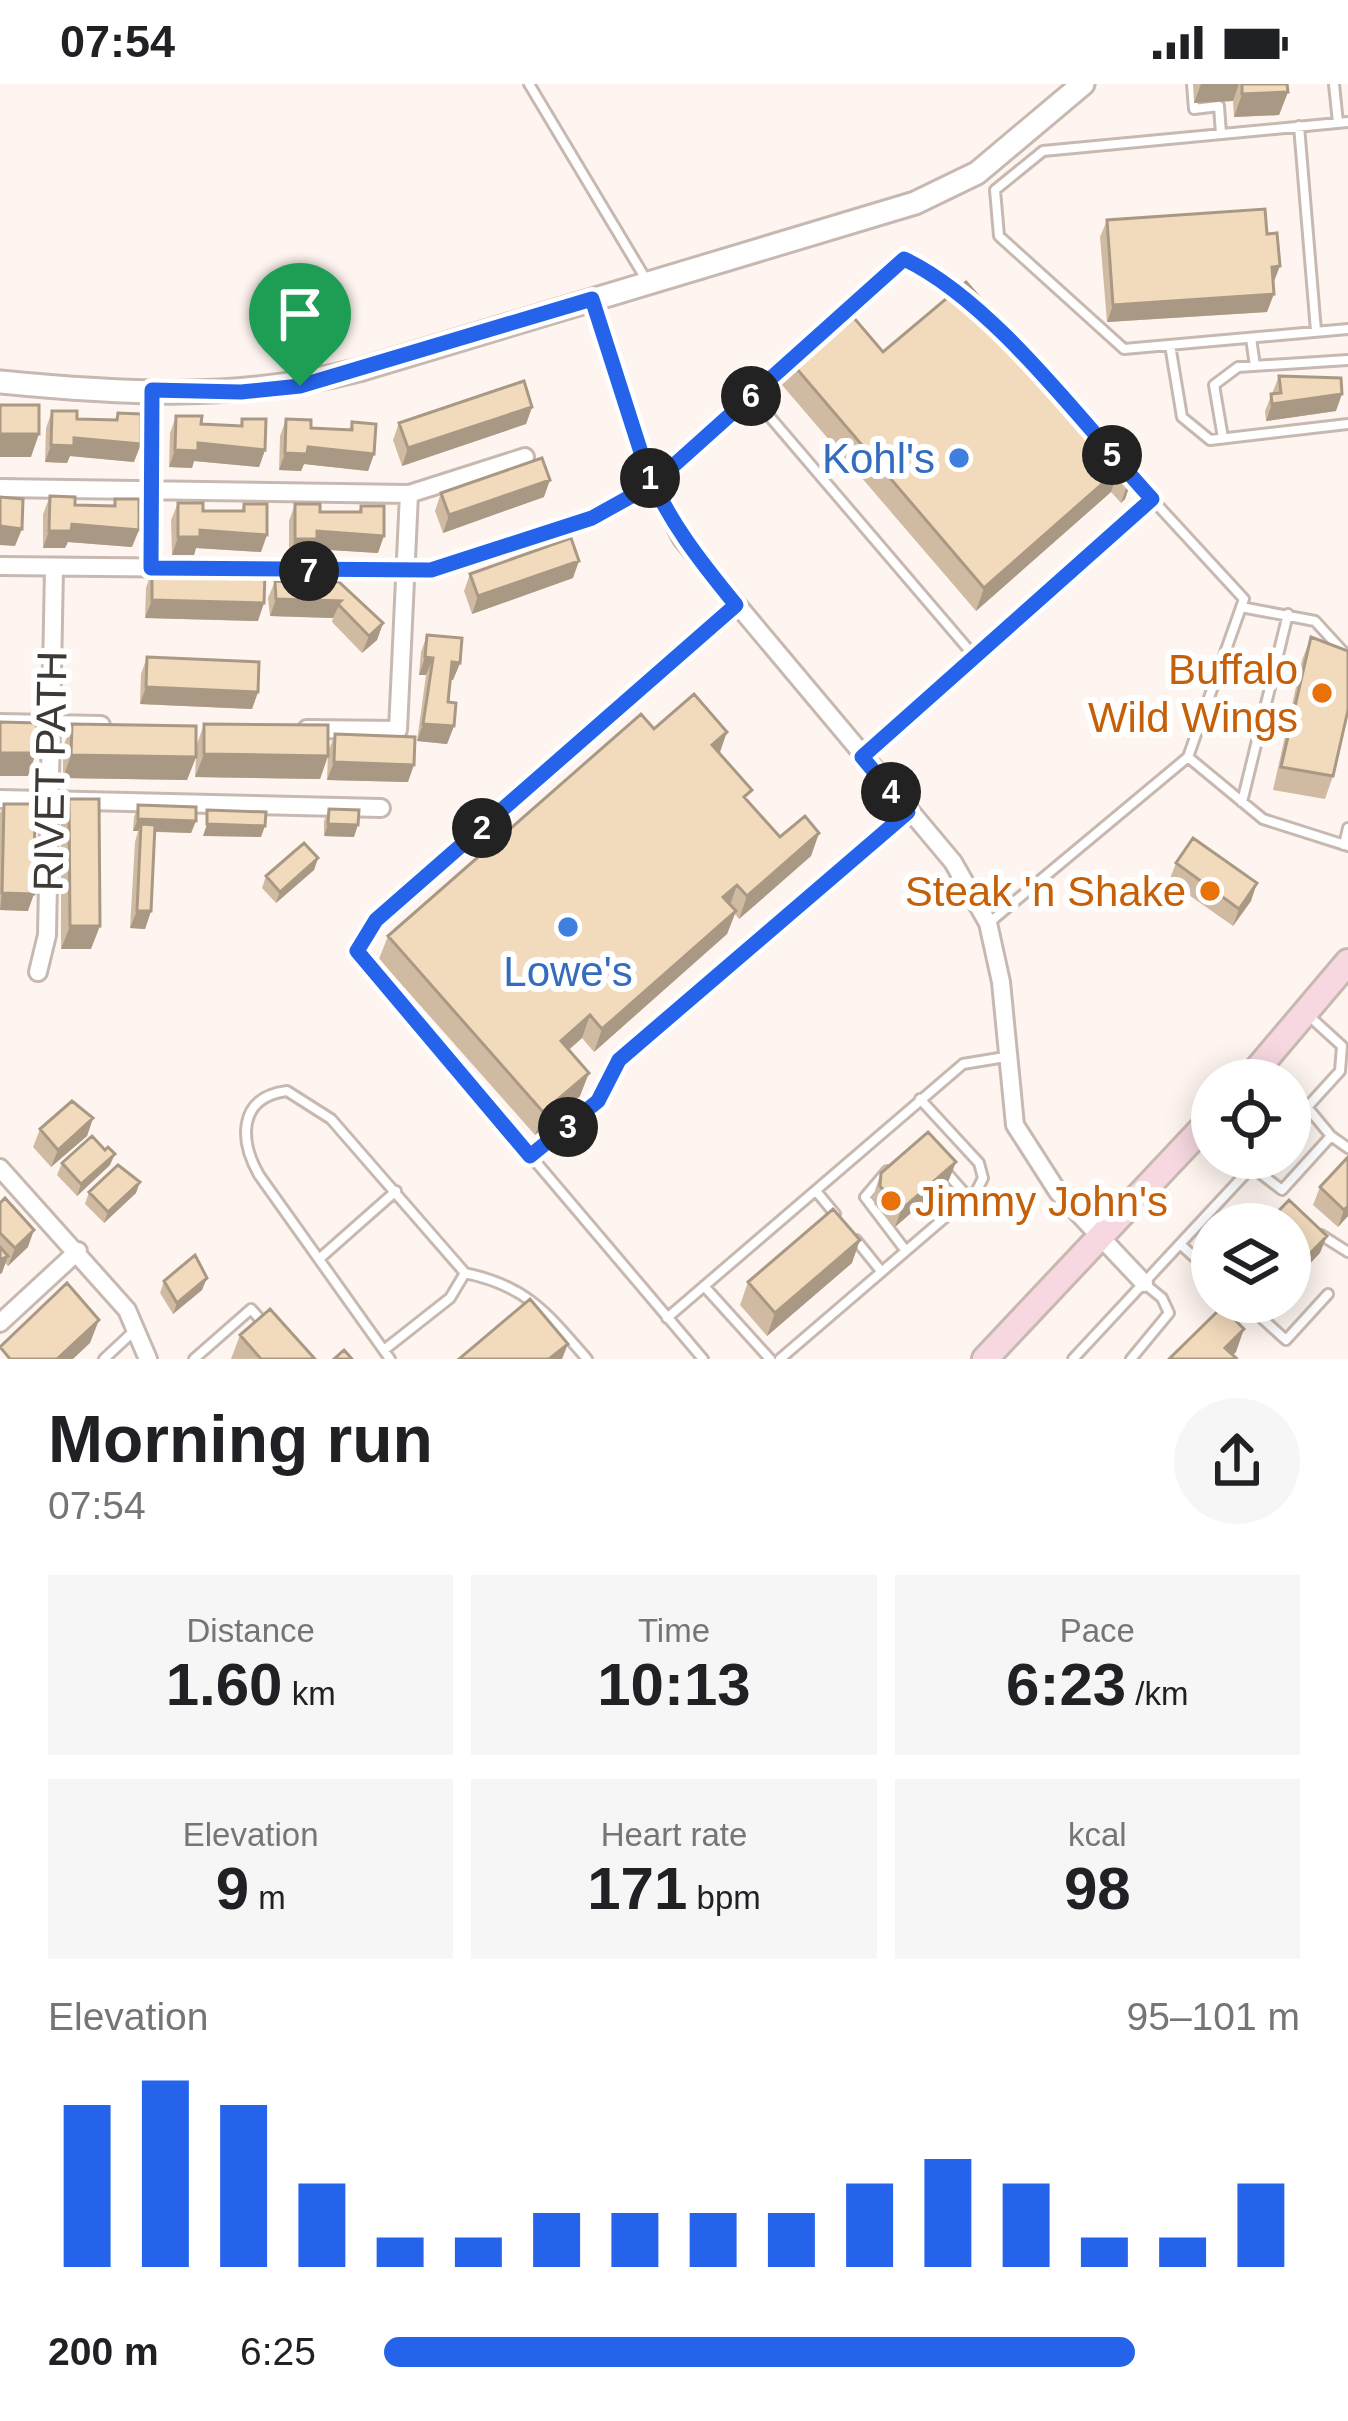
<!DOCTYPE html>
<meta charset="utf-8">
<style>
:root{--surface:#fff;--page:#f6f6f6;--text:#202124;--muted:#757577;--accent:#2563eb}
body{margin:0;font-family:Arial,sans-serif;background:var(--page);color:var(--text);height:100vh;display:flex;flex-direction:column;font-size:45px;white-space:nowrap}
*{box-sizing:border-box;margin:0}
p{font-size:39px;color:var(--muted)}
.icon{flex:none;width:66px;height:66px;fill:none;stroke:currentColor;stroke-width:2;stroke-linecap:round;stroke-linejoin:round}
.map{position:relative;height:1275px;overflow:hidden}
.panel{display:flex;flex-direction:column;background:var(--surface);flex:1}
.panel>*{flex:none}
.fabs{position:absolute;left:1191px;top:975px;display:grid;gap:24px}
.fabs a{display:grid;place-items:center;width:120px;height:120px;border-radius:50%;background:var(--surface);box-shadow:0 6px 30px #0003;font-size:60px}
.pin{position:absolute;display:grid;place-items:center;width:102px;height:102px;color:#fff;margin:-123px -51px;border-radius:50% 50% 50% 0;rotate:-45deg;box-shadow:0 0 12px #0007}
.pin .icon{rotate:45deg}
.km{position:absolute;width:60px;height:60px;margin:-30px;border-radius:50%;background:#222;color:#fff;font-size:33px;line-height:60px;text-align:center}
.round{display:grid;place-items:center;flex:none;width:126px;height:126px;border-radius:63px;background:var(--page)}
.head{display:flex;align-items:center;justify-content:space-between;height:204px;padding:0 48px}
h1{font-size:66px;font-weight:700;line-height:90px}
.figures{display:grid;grid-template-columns:repeat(3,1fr);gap:18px;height:204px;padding:12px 48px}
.figures div{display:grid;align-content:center;border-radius:0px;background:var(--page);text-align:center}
.figures b{font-size:60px;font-weight:700}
.figures small{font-size:33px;font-weight:400}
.figures p{font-size:33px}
.chart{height:336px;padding:24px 48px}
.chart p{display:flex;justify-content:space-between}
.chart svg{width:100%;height:216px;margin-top:12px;stroke:var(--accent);stroke-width:6}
ul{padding:0 48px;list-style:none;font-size:39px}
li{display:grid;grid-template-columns:192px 144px 1fr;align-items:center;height:90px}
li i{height:30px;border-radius:15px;background:var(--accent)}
.status{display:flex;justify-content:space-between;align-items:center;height:84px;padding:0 60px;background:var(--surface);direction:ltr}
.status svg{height:33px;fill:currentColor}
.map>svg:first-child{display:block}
</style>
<div class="status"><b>07:54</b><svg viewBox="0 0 49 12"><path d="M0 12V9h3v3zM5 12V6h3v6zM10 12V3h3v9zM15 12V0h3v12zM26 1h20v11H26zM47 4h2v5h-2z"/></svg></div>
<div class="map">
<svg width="1348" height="1275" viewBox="0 0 1348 1275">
<rect width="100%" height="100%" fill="#fef5f0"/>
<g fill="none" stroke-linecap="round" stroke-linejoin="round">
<g stroke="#c7b9b1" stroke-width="14">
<path id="service" d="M529,0L647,197
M1192,0L1194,25L1219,22L1221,50
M1334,0L1338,39
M1348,38L1043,67L995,106L999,152L1124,265L1348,245
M1299,42L1316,247
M1251,254L1255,282
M1170,261L1182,333L1210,356L1348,340
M752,312L975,573
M1223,354L1214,301L1238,283L1348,276
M654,400L904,175L937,191L962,212
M1241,523L1315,537L1348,573
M864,672L1152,415
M1188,673L1263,735L1348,762
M1242,718L1288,530
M1344,761L1348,744
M990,838L1188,673L1244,515L1128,389
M1290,1042L1340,987L1342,962L1308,931
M1331,1052L1348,1064
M530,1072L598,1017L619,976L907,729
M1252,1083L1282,1106L1331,1052L1307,1023
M887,1087L865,1113L906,1167
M945,1087L968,1113
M816,1107L835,1130
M1321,1151L1348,1168
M856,1156L881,1187
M1180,1160L1212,1189
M319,1175L396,1107
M465,1189C527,1202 547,1229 587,1275
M704,1202L770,1275
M1244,1218L1286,1256L1328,1210
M667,1234L963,980L1005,973
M384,1266L450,1214L465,1189L331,1035L287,1007C238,1013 239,1056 259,1091L390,1275
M104,1275L135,1246
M194,1275L251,1225L266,1242
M703,1275L357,867L376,836L736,522
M780,1275L977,1106L983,1094L979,1079L920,1015
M1073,1275L1260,1074
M1131,1275L1169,1229L1162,1214L1145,1200"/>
</g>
<g stroke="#c7b9b1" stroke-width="22">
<path id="minor" d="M592,215L646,384L682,455L953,778L988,839L1001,898L1015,1041L1058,1108L1144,1199
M0,404L409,410L525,373
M0,482L431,486L592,434L653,401
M151,484L152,306
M0,639L101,641
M307,645L398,646L409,410
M0,715L381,724
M38,888L47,851L54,484
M0,1084L127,1226L148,1275
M0,1239L78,1167"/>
</g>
<g stroke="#c7b9b1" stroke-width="27">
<path id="tertiary" d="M0,298C123,310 239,317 359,286L915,119L977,89L1083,0"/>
</g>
<g stroke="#c7b9b1" stroke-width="30">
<path id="secondary" d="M1248,996L1348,878
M985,1275L1212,1034"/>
</g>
<use href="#service" stroke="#fff" stroke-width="8"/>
<use href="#minor" stroke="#fff" stroke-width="16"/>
<use href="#tertiary" stroke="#fff" stroke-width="21"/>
<use href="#secondary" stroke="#f7d8e0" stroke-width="24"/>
</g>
<path fill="#d0bba2" d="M1193,0H1287L1288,8L1279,31L1234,33L1233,17L1194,19Z
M1107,136L1273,200L1267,228L1107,238L1100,153Z
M883,268L1133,392L1125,415L1121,419L1111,408L976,527L782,301L791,278Z
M1279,292L1336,327L1266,337L1265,327Z
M532,323L526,340L402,382L393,356L399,339Z
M52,327L77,335L115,336L118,329L134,378L70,372L67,379L45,378L46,344Z
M176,332L201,340L240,342L242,335L265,366L259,383L194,377L192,384L169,383L170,349Z
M286,335L311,344L349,345L352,338L374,370L368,387L304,380L301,387L279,386L280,352Z
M441,409L544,413L443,449L435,427Z
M50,412L75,421L113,422L115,415L132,463L68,458L65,464H43V430Z
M178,419L203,427H241L244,420L261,468L196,464L194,471H172L171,436Z
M295,420L320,428H358L361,422L378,469L314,465L311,472H289V437Z
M152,486L258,537L145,534L146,504Z
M470,490L573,494L472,530L464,507Z
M275,497L339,498L383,539L377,556L362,569L332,538L333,534L270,532L268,514Z
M427,551L460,579L453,596H450L448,618L454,642L447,660L417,657L426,591H419L421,568Z
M1311,553L1333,692L1325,715L1273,706L1302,576Z
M147,573L258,608L252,625L140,620L141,590Z
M72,640L196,663L204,640L328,672L320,695L195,693L196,673L187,696L63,694V663Z
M654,645L720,669L748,717L780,753L819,749L811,772L739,835L735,830L727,850L594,968L582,954L569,966L580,1012L535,1051L379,875L388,852Z
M335,650L408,698L327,696L328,668Z
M69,715L91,865H61V738Z
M4,720L28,827L0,826V729Z
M138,721L196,737L191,749L155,748L151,827L145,845L130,844L135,758L138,747H133L134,733Z
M329,725L354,753L324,752V737Z
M318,774L314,786L276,819L262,804L266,792Z
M1176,779L1251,817L1233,842L1169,797Z
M93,1034L87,1052L51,1083L33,1063L40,1045Z
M1348,1073V1132L1338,1143L1313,1121L1320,1103Z
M62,1079L110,1081L77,1112L57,1091Z
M881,1089L949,1096L895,1143L874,1120L875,1106Z
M89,1108L136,1109L104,1139L85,1120Z
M0,1119L28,1163L8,1182L5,1179L0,1190Z
M852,1179L767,1252L740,1221L748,1198Z
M164,1197L202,1206L173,1230L160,1209Z
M240,1251L315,1275H231Z"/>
<path fill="#a99984" d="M1201,0H1239L1233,17L1194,19Z
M1288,8L1279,31L1234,33L1242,10Z
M1280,182L1273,200L1272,183Z
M1274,210L1267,228L1107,238L1113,221Z
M1342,310L1336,327L1266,337L1272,320Z
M532,323L526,340L402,382L408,364Z
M0,350H39L31,373H0Z
M74,354L141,360L134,378L70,372L67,379L45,378L51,361Z
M198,359L265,366L259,383L194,377L192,384L169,383L175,366Z
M308,363L374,370L368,387L304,380L301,387L279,386L285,369Z
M1119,385L1111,408L976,527L984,504Z
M1133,392L1125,415L1121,419L1129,396Z
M550,396L544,413L443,449L449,431Z
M72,440L139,446L132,463L68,458L65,464H43L49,447Z
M0,442L22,445L15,462L0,461Z
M200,446L267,451L261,468L196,464L194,471H172L178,453Z
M317,447L384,452L378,469L314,465L311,472H289L295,455Z
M579,477L573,494L472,530L478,512Z
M276,515L341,517L333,534L270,532Z
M152,516L264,519L258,537L145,534Z
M383,539L377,556L362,569L369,552Z
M425,573L433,574L426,591H419Z
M452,578L460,579L453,596L445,595Z
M146,603L258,608L252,625L140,620Z
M423,640L454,642L447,660L417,657Z
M727,648L719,671L712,661Z
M0,669H36L28,692H0Z
M204,670L328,672L320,695L195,693Z
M71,671L196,673L187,696L63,694Z
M334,678L414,681L408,698L327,696Z
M138,735L196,737L191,749L141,747V740L138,747H133Z
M207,740L265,742L261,753L203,752Z
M328,740L358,741L354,753L324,752Z
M819,749L811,772L739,835L747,812Z
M318,774L314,786L276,819L280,808Z
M1257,799L1251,817L1233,842L1239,825Z
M737,801L729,824L723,813Z
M2,809L34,810L28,827L0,826Z
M137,827H151L145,845L130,844Z
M736,827L727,850L594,968L602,945Z
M70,842H100L91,865H61Z
M590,931L582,954L552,980L561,957Z
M589,989L580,1012L535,1051L543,1028Z
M93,1034L87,1052L51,1083L58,1066Z
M115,1070L110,1081L77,1112L81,1100Z
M956,1078L949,1096L895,1143L901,1126Z
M140,1098L136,1109L104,1139L108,1128Z
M1348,1122V1132L1338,1143L1344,1126Z
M34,1146L28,1163L8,1182L15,1164Z
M1327,1152L1320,1169L1290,1201V1190Z
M860,1156L852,1179L767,1252L775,1229Z
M8,1172L2,1189L0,1190V1176Z
M207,1194L202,1206L173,1230L177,1219Z
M99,1236L90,1259L73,1275H57Z
M1244,1245L1236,1268L1229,1275L1225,1264Z
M568,1260L562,1275H549Z"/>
<path fill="#f2dabc" stroke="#a99984" stroke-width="3" d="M1242,0H1287L1288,8L1242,10Z
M1265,125L1267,150L1277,149L1280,182L1272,183L1274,210L1113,221L1107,136Z
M966,198L1133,392L1129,396L1119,385L984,504L791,278L849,228L883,268Z
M1279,292L1341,294L1342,310L1272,320L1271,310L1281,309Z
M524,297L532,323L408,364L399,339Z
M0,321H39V350H0Z
M52,327H77V335L117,336L118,329L141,330V360L74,354V362L51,361Z
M176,332H202L201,340L242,342V335H266L265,366L198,359V367L175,366Z
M286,335L311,336V344L352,346V338L376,340L374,370L308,363L307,370L285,369Z
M542,374L550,396L449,431L441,409Z
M50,412L75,413V421L115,422V415H139V446L72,440L71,447H49Z
M0,413L23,415L22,445L0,442Z
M178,419H203V427H244V420H267V451L200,446V453H178Z
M295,420H320V428H361V422H384V452L317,447V455H295Z
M571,454L579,477L478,512L470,490Z
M152,486L265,489L264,519L152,516Z
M275,497L339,498L383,539L369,552L338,520L341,517L276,515Z
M427,551L462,554L460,579L452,578L448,618L456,619L454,642L423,640L433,574L425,573Z
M1311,553L1348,567V626L1333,692L1281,683Z
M147,573L259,578L258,608L146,603Z
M694,610L727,648L712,661L752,706L744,713L780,753L805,732L819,749L747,812L737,801L723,813L736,827L602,945L590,931L561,957L589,989L543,1028L388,852L641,630L654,645Z
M0,638L37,639L36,669H0Z
M72,640L196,642V673L71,671Z
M204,640L328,641V672L204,670Z
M335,650L415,653L414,681L334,678Z
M69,715H99L100,842H70Z
M4,720H35L34,810L2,809Z
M138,721L196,723V737L138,735Z
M329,725L359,726L358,741L328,740Z
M207,726L266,728L265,742L207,740Z
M141,740L155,741L151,827H137Z
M1193,754L1257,799L1239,825L1176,779Z
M304,759L318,774L280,808L266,792Z
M72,1017L93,1034L58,1066L40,1045Z
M928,1048L956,1078L901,1126L880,1102L881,1089Z
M92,1052L105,1066L108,1063L115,1070L81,1100L62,1079Z
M1348,1073V1122L1344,1126L1320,1103Z
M118,1081L140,1098L108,1128L89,1108Z
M5,1114L34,1146L15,1164L0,1149V1119Z
M1289,1116L1327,1152L1290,1190V1140H1266Z
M833,1125L860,1156L775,1229L748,1198Z
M0,1163L8,1172L0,1176Z
M195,1171L207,1194L177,1219L164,1197Z
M67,1199L99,1236L57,1275H10L0,1263Z
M530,1215L568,1260L549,1275H459Z
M1222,1223L1244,1245L1225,1264L1236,1274L1234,1275H1169Z
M270,1225L315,1275H261L240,1251Z
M344,1266L352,1275H334Z"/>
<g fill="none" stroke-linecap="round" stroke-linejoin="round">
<g stroke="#fff" stroke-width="24">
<path id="route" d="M300,302L592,215L646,384C669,438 700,477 736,521L376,836L357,867L530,1072L598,1017L619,976L908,728L862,673L1152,415C1083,340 993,217 904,175L653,400L592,434L431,486L151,484L152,306L241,308L300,302"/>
</g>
<use href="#route" stroke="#2563eb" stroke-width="15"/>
</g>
<g fill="#3f7fe0" stroke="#fff" stroke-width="4.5">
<circle cx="959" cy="374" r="12"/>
<circle cx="568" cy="843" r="12"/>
</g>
<g fill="#e8710a" stroke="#fff" stroke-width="4.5">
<circle cx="1322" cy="609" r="12"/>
<circle cx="1210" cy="807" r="12"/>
<circle cx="891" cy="1117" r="12"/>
</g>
<g text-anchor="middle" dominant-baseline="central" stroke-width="12" stroke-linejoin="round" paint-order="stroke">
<g font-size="42" fill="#366cbe" stroke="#fff" text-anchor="end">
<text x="935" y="374">Kohl's</text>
<text x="568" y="887" text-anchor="middle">Lowe's</text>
</g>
<g font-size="42" fill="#c56008" stroke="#fff" text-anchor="end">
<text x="1298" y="585">Buffalo<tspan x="1298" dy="48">Wild Wings</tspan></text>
<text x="1186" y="807">Steak 'n Shake</text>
<text x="915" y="1117" text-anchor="start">Jimmy John's</text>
</g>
<g font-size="42" fill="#3f3936" stroke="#fff">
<text transform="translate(50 687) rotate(-89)">RIVET PATH</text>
</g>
</g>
</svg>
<div class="fabs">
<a><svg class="icon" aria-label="locate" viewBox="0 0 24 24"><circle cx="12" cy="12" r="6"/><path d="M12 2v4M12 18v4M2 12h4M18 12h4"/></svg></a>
<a><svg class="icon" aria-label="layers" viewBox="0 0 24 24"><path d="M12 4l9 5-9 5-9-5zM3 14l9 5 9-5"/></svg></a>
</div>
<div class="pin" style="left:300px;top:302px;background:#1e9e55"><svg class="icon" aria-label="arrive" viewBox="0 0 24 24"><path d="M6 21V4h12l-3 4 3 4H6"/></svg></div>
<b class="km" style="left:650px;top:394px">1</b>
<b class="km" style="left:482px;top:744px">2</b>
<b class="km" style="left:568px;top:1043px">3</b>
<b class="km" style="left:891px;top:708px">4</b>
<b class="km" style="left:1112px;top:371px">5</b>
<b class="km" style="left:751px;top:312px">6</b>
<b class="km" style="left:309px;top:487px">7</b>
</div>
<section class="panel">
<div class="head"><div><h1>Morning run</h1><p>07:54</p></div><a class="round"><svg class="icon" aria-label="share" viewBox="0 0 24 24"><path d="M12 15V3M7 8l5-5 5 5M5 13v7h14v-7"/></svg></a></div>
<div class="figures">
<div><p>Distance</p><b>1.60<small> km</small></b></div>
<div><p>Time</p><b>10:13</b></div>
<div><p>Pace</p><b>6:23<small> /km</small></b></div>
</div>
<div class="figures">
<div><p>Elevation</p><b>9<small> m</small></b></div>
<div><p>Heart rate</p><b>171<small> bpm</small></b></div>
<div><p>kcal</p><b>98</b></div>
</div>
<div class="chart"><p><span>Elevation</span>95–101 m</p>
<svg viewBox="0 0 160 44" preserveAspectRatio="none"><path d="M5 44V11M15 44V6M25 44V11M35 44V27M45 44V38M55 44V38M65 44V33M75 44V33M85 44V33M95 44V33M105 44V27M115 44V22M125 44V27M135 44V38M145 44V38M155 44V27"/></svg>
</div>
<ul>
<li><b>200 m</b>6:25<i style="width:82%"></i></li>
</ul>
</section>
